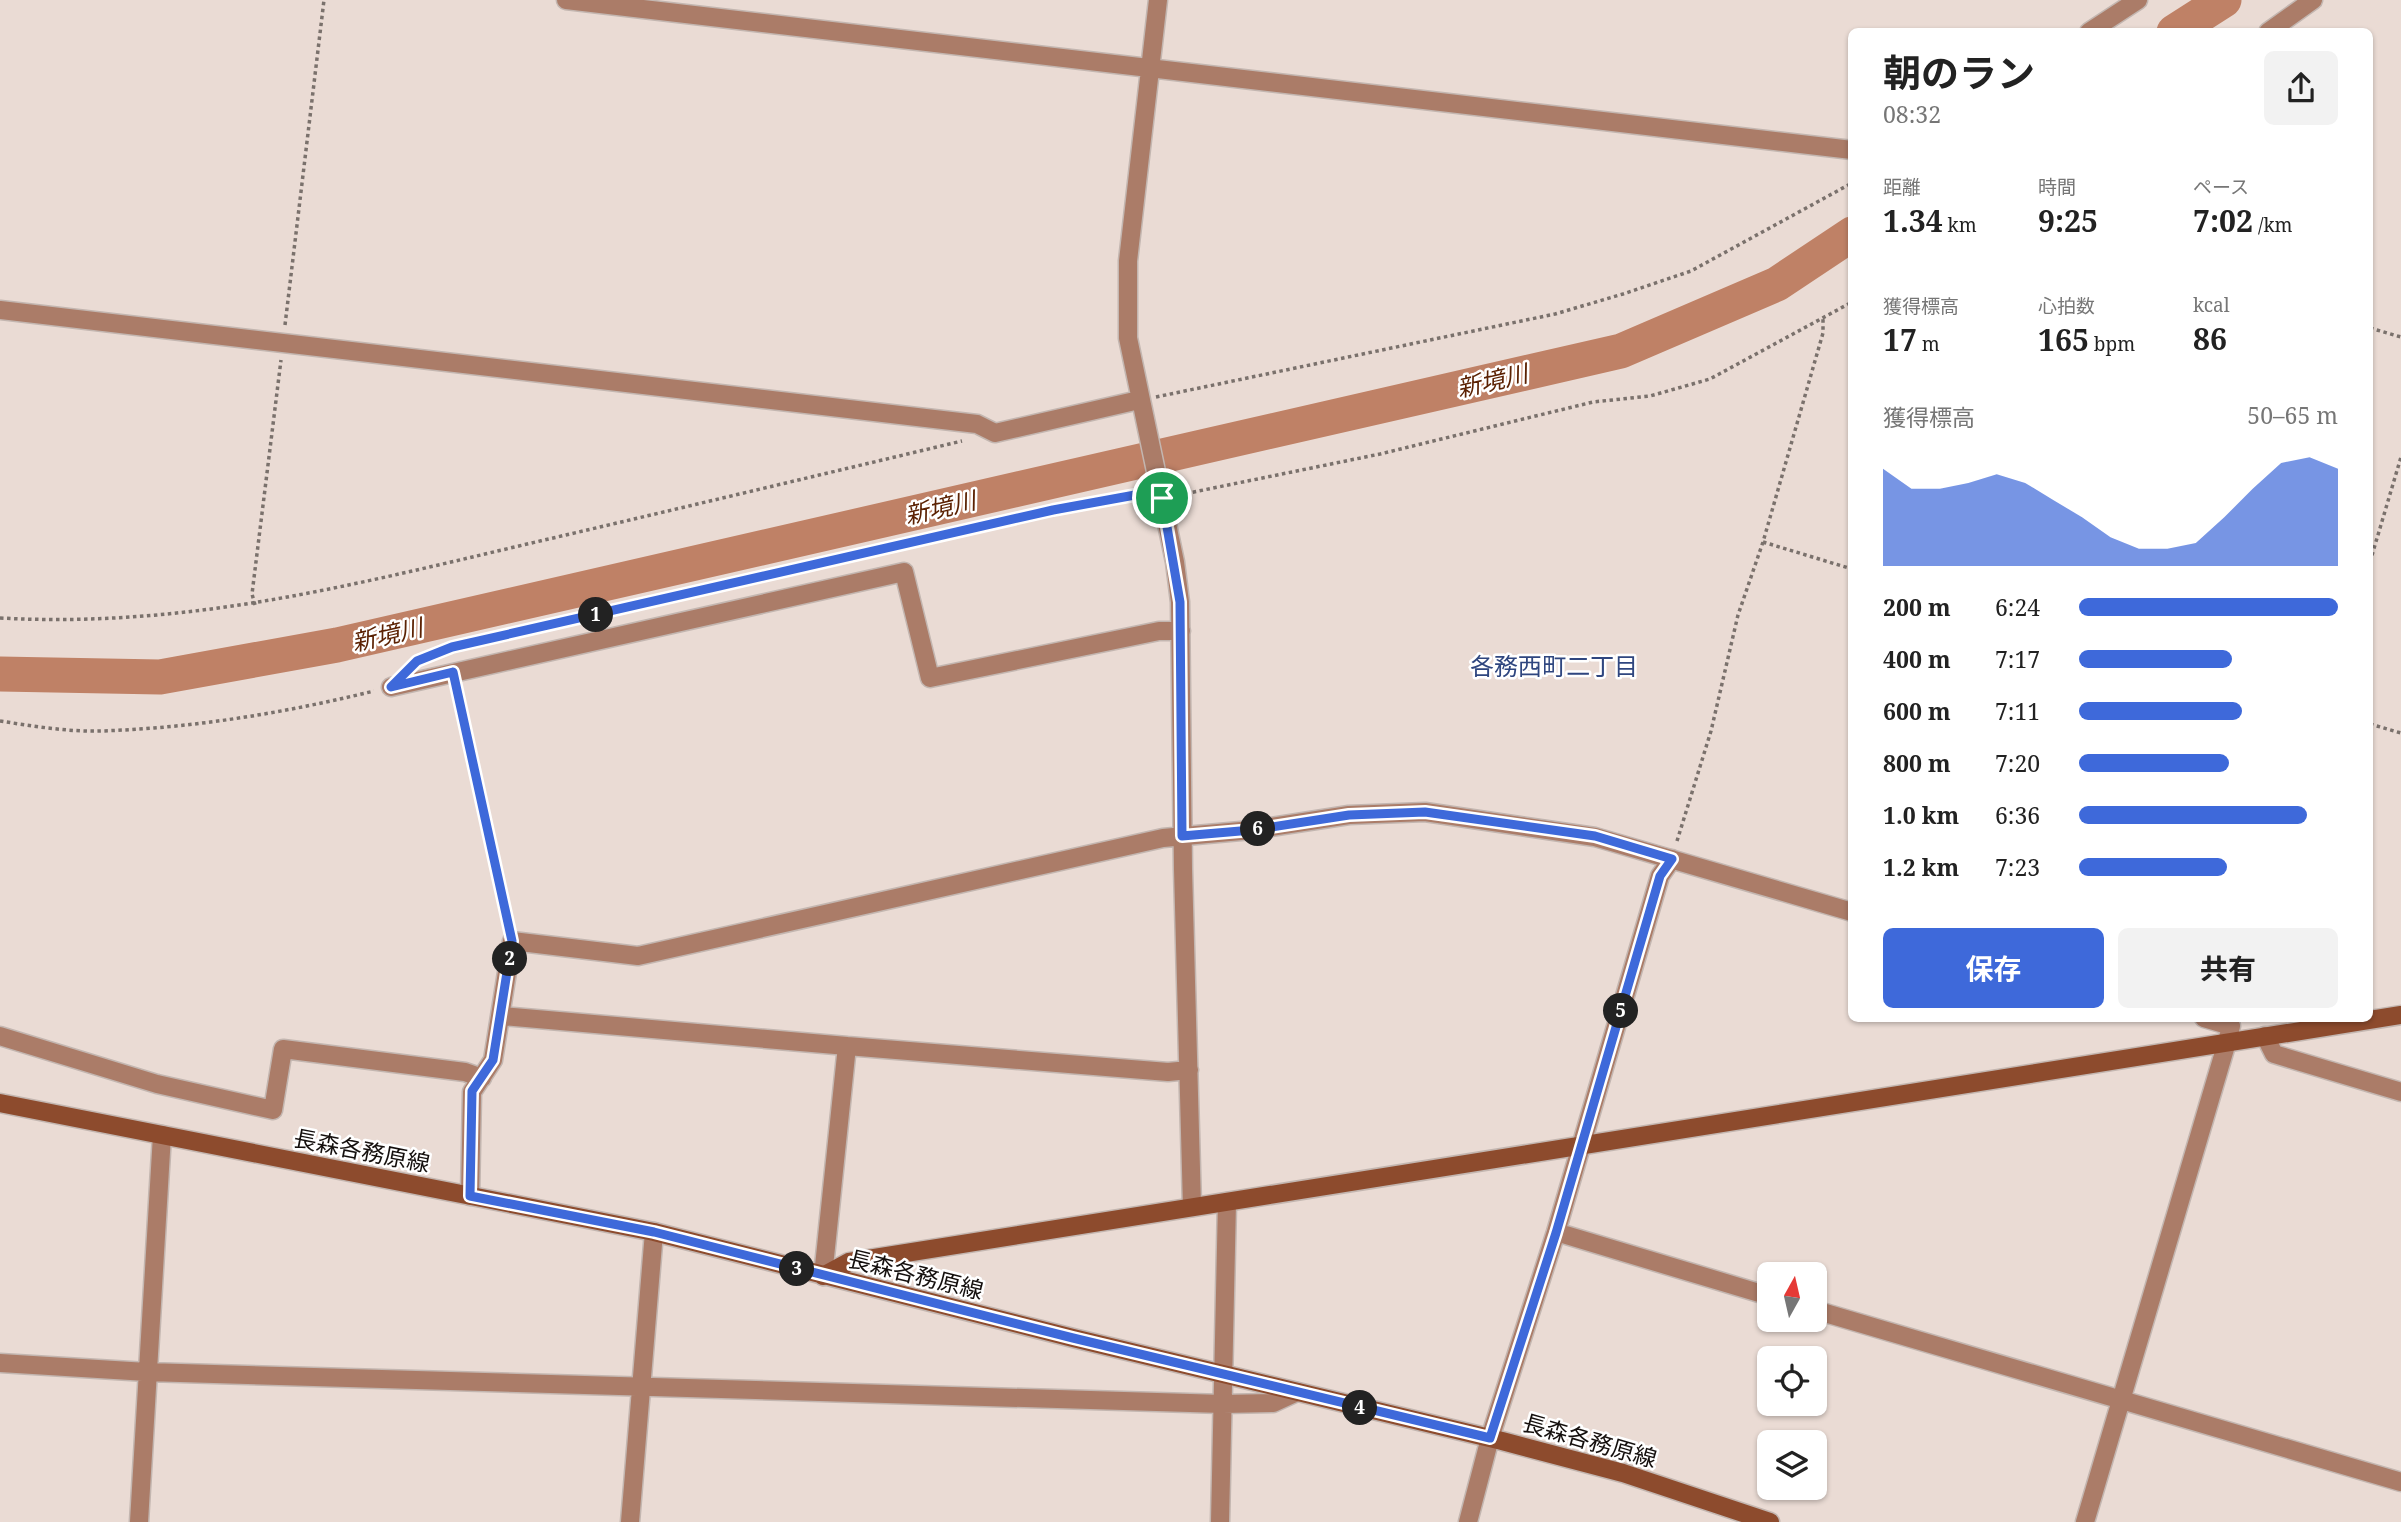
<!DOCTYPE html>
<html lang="ja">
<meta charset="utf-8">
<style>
:root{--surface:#fff;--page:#f2f2f2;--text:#222;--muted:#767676;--accent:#3e69da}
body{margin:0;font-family:"Noto Serif","Noto Sans JP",serif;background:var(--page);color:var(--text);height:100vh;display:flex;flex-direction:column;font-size:26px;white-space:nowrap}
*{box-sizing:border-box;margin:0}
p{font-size:23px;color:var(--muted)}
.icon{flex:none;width:38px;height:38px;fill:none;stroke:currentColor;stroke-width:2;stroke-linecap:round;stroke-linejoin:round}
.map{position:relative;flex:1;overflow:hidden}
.drawer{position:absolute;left:1848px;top:28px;width:525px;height:994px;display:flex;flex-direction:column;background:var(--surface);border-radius:10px;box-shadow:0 2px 5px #0004}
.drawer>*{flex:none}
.needle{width:46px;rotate:8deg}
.buttons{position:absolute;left:1757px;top:1262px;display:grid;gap:14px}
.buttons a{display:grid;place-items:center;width:70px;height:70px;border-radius:10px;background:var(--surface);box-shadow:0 2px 5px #0004;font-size:35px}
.pin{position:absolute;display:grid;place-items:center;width:60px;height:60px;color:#fff;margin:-30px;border:4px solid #fff;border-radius:50%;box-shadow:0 2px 7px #0007}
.km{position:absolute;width:35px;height:35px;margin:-18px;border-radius:50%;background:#222;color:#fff;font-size:19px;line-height:35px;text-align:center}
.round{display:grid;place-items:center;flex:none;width:74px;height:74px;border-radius:10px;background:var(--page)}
.headline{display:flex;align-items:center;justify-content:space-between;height:119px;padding:0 35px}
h1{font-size:38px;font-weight:700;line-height:52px}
.metrics{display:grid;grid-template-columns:repeat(3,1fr);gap:10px;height:119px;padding:7px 35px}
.metrics div{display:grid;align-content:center}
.metrics b{font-size:30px;font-weight:700}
.metrics small{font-size:19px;font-weight:400}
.metrics p{font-size:19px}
.chart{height:196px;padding:14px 35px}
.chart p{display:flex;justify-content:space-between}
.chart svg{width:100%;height:126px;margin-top:7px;fill:var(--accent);opacity:.7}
.cta{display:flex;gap:14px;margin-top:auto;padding:14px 35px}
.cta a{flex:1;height:80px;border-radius:10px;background:var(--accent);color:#fff;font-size:28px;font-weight:700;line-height:80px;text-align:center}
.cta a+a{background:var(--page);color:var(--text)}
ul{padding:0 35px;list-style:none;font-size:23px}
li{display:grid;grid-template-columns:112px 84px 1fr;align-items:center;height:52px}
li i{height:18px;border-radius:9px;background:var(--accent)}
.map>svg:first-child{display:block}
</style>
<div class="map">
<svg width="2401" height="1522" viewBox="0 0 2401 1522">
<rect width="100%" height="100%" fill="#eadbd4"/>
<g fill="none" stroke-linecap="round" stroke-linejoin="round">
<path stroke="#bf8166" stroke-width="35" d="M2174,32L2224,0
M0,674L160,677L337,645L1621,351L1777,284L1852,234"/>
<g stroke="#c3b6b0" stroke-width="21">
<path id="street" d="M566,0L1852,150
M1158,0L1128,261V338L1175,562L1180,602L1183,869L1192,1207
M2089,32L2138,0
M2268,32L2313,0
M0,310L977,424L995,433L1139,400
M391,687L904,572L930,678L1159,631H1181
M502,1016L847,1046
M0,1036L157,1084L273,1110L283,1049L465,1072L482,1078
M2265,1036L2274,1054L2401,1092
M470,1196L472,1092L493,1060L512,941L638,956L1163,838L1252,830L1349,815L1425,812L1595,837L1852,912
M1556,1232L1769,1296
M823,1276L847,1046L1168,1072L1189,1070
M1815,1310L2401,1482
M0,1363L147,1372L1223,1404L1273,1403L1297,1392
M139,1522L162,1135
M630,1522L654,1232
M1220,1522L1227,1202
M1468,1522L1490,1438L1556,1232L1660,876L1672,859
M2085,1522L2227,1042L2231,1026L2204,1018"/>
</g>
<g stroke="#c3b6b0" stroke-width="21">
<path id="secondary" d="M0,1103L654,1232L1073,1338L1502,1441L1623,1473L1770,1522
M823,1276L849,1262L2401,1015"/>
</g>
<path stroke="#7a716c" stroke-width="3.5" stroke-dasharray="3.5 3.5" stroke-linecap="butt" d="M285,325L324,0
M2370,328L2401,337
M1156,397L1555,314L1623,294L1691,271L1852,183
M1179,495L1380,454L1593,402L1650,396L1710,379L1852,302
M1763,542L1852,569
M2370,562L2401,457
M255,605L252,594L281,360
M0,618C185,628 345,587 523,545C669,511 815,476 962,441
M420,660L452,647L1053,510L1141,494
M457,691L508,923
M0,721C32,726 68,732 101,731C193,728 284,713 374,691
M2370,724L2401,733
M1677,841L1711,731L1738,615L1763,542L1823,333V318"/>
<use href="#street" stroke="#ab7c68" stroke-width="18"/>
<use href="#secondary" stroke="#8d4b2d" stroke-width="18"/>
</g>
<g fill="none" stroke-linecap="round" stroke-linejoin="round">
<g stroke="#fff" stroke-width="14">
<path id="route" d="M1146,493L1162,498L1180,602L1182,836L1252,830L1349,815L1425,812L1595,836L1672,859L1660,876L1556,1233L1490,1438L1073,1338L654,1232L470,1196L472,1091L493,1060L512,941L453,672L391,687L417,661L452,647L1053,510Z"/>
</g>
<use href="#route" stroke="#3e69da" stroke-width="9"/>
</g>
<g text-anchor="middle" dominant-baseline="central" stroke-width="5" stroke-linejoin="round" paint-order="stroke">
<g font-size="23" fill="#140f0d" stroke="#fff">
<text transform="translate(362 1150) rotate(11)">長森各務原線</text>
<text transform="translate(916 1274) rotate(14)">長森各務原線</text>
<text transform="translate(1590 1440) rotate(16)">長森各務原線</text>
</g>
<g font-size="24" font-style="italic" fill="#5b2102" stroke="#fff">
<text transform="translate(1492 380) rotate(-13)">新境川</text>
<text transform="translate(940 507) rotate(-13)">新境川</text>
<text transform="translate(387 634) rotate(-13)">新境川</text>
</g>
<g font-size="24" fill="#2f467f" stroke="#fff">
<text x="1554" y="665">各務西町二丁目</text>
</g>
</g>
</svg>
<div class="buttons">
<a><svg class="needle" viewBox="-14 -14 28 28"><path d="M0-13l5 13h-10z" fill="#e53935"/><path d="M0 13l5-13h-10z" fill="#767676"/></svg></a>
<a><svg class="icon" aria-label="locate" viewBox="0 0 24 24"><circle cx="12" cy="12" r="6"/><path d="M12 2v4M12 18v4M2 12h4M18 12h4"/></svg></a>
<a><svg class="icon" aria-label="layers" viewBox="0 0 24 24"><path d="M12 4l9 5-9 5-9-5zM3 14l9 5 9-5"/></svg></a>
</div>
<div class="pin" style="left:1162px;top:498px;background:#1e9e55"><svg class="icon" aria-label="arrive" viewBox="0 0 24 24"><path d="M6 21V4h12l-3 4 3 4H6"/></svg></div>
<b class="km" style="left:596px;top:615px">1</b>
<b class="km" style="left:510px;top:959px">2</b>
<b class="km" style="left:797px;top:1269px">3</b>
<b class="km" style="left:1360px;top:1408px">4</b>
<b class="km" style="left:1621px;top:1011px">5</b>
<b class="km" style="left:1258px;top:829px">6</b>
<section class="drawer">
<div class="headline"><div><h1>朝のラン</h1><p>08:32</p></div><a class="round"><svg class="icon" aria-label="share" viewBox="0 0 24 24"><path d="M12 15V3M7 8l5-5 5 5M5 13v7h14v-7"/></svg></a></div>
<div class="metrics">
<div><p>距離</p><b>1.34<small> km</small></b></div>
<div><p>時間</p><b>9:25</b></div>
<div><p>ペース</p><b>7:02<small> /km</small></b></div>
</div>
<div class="metrics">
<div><p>獲得標高</p><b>17<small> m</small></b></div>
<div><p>心拍数</p><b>165<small> bpm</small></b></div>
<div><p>kcal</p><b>86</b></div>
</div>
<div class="chart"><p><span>獲得標高</span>50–65 m</p>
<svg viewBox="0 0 160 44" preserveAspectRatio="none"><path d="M0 44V10L10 17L20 17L30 15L40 12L50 15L60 21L70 27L80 34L90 38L100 38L110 36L120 27L130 17L140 8L150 6L160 10V44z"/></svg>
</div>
<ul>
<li><b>200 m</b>6:24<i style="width:100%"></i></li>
<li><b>400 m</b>7:17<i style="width:59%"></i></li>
<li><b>600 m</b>7:11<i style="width:63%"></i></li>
<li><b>800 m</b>7:20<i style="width:58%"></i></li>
<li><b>1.0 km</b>6:36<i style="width:88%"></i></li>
<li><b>1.2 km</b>7:23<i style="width:57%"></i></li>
</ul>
<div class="cta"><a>保存</a><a>共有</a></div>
</section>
</div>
